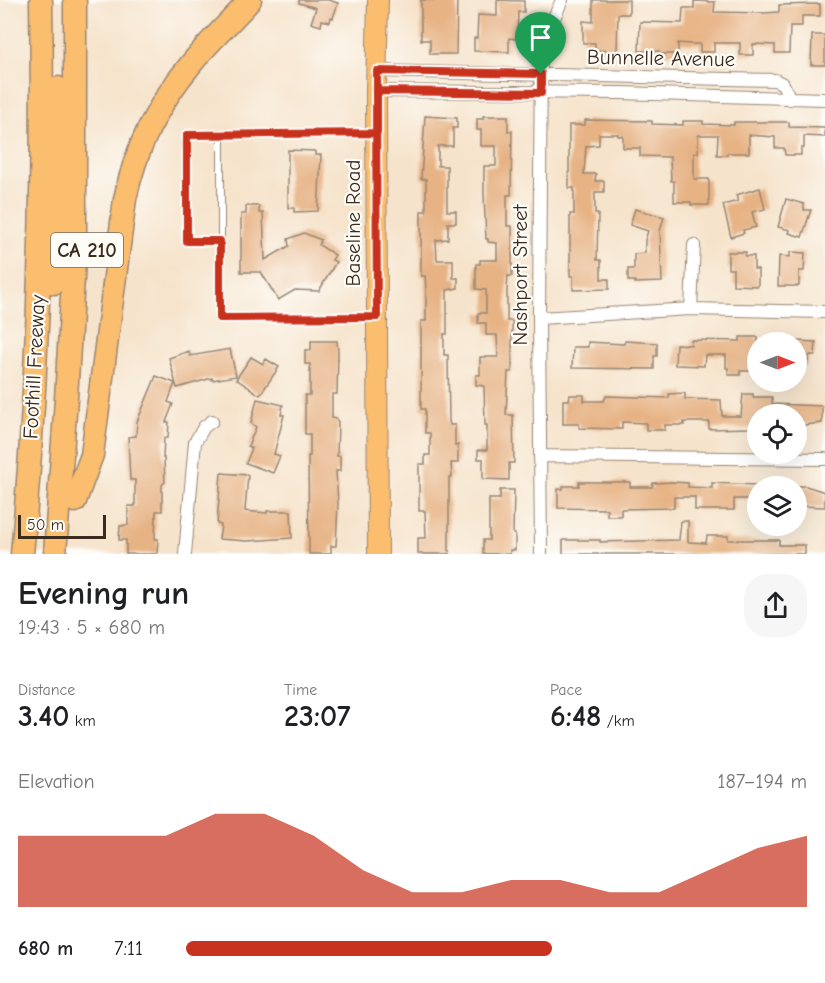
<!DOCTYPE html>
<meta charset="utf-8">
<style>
:root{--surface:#fff;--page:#f6f6f6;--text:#202124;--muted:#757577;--accent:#c8321e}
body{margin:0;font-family:"Comic Neue",sans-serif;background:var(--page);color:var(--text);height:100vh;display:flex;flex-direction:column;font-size:22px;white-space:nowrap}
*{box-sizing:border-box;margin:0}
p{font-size:20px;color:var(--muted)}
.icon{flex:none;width:33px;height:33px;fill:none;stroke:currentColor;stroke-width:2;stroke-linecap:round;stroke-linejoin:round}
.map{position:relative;height:554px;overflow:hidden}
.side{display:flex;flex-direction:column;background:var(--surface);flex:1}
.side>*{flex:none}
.needle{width:39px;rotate:90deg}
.controls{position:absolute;left:747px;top:332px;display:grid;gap:12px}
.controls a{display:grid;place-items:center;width:60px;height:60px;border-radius:50%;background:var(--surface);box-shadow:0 6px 24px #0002;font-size:30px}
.scale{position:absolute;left:18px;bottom:15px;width:88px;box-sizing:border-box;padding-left:6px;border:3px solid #3b2a1e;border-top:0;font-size:16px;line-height:21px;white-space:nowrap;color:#3b2a1e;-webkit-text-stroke:4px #fdfcf7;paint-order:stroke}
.pin{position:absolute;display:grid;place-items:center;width:51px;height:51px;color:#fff;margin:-62px -26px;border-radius:50% 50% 50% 0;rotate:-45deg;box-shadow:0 0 6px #0007}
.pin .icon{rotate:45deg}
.round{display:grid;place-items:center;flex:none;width:63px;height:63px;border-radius:24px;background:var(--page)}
.head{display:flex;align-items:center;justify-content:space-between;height:102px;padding:0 18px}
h1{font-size:33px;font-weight:800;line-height:45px}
.metrics{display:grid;grid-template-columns:repeat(3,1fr);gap:9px;height:102px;padding:6px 18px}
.metrics div{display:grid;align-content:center}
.metrics b{font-size:30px;font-weight:800}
.metrics small{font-size:16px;font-weight:400}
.metrics p{font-size:16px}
.chart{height:168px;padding:12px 18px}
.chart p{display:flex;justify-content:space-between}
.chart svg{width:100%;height:108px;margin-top:6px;fill:var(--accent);opacity:.7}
ul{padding:0 18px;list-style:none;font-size:20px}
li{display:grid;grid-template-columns:96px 72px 1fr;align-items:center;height:45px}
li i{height:15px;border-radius:8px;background:var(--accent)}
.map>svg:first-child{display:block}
</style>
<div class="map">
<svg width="825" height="554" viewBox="0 0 825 554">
<rect width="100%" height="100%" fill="#fdfcf7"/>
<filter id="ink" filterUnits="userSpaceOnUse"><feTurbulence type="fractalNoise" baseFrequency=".0167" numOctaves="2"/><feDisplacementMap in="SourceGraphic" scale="12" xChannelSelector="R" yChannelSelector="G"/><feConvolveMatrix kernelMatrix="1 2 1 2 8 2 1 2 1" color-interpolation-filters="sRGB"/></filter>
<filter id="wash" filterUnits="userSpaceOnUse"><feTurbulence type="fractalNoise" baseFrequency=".008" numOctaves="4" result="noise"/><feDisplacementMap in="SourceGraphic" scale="24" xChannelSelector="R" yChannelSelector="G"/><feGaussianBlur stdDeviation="1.35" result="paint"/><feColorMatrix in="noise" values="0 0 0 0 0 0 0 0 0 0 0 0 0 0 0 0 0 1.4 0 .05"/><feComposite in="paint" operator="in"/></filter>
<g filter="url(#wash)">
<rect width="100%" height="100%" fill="#f6e3cb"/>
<g id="blocks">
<path fill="#e7b385" d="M299,0H328L338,3L333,18L331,17L330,22L322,20L321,26L311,23L316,8L299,3Z
M421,0H457L456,54H430V40H421Z
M497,0L524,1V12H518L517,39L509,38V52L474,51V38H477L478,15L497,16Z
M593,0H629V14H618L617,51L595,50V43H583V21L593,22Z
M694,1L715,2L714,12L765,13L779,12V5L820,4V16H802V26H790L789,53H775V45L753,44V55H740V43H714V52H700V44H690L678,43V54H659V51H639L640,22L682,23L683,8H694Z
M812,35H825V65H811Z
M425,116L457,118V128H453V146H438V166H447V211H456V223H448V239L436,240L437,260H453V278H458V288L447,290V334H444V355H448L449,421L450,425H455V446L458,445V463H451L452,477H449V554H418V538H426L425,511H419V464H425V455H430V433H425V409H421V321H426V290L425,276H421V211H426V179H421Z
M483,116H508V131H512L511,195H507V226H512V276H508L507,290V321H512V372H508L506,415H513L514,463H509V480L483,479V459H478V450H487V425H485L484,386L476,385V375H480V357H498L497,335H486V323H478V313H486V290L476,289V264H480V260H497V243L488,242V239H486L484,195V166H496V146H481V130H477V119H483Z
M585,120L652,121V124L683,125V121H703V124L734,125V122H789V127L825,128V137L804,136V148H801V155H785L784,148H775V137L749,135V153H727V155H717L718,135H698V153H694V179H709V205H691V202H674V181H671L670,157L640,156V148H623V136H618V134H599V145L586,146L584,174H596L595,181H604V192H595V214H598L597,260H601V279H609V289L573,290V276H570V214H574V188H569V125H585Z
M288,150L315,151V155H321L318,211L294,212V208H288Z
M760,188L765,209L752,212L756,227L743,230L744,233L731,237L723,205L738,201L736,195Z
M786,199L804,204V210H811L802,237L789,233L790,230L778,227Z
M246,206H259V213H263L265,260L289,246L288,239L304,233L321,240L319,245L335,255L332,260L336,262L319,291L295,290L278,300L261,272H241V214H246Z
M635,209L664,217L660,231L662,282L635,283V281H628V269H634V254L645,253V240L648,231L630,225Z
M728,252H746L745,256H754V269H758V286L733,285V269H728Z
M790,252L805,253L804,271H799V286H778L779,256L790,257Z
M740,337H758V353H756L754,371H740V375H728V368H726V355H705L704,366L675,365L676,344L691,345V340L740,341Z
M311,341H337L338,352L337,394H332V418L336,419L338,422L337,456H340V471H336L338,504L336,546H331V554H309L308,456H310V434H305V395H310V364H305V350H311Z
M625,341L657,343V356H654V369L572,368L573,347H588V342L624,344Z
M796,341L816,342L815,355H810L806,367H796Z
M230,349L236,376L212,380V378L177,388L169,358L189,351L190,356Z
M251,357L263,364L266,359L279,367L260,395L236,379Z
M156,376L175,383L168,402L173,404L166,422H169L168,438H164L163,458H164L165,482L162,485V511H156L155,539H158L157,554H126V540H119L120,526L128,525V506H135V480H130L128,437L136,436L137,422Z
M685,393V399L721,400L722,416H741L743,394H753V397H772V404L822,406V423L796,426V414H758V421H752V428L709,429V422H684V425H665V430H646V423L622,422V429L579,428V424H563V400H569L570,395H584V401H604L606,396L669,398V394Z
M257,399L283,405L281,415H284L274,454L280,456L273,473L246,463L252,448L248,446L256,427L251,423Z
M221,473L248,475L245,511L267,513V511H291L292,538L247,541L219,539L221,525L217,524Z
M579,482H630V487H652L653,483L673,482L688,483V487L712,488V483L757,485L758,499H734V510H695V497H674V508L621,509V516H607V509L558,508V489H563V486H579Z
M796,486H806L825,492V507L796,506Z
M500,490H514L513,534H515V550H510V554H483V540H489V499H500Z
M681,521H688V542L706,543L707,536H728V540H779V545H805V554H563V540H600V542L679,540Z"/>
</g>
</g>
<g filter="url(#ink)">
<use href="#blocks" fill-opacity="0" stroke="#988674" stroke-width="1.5"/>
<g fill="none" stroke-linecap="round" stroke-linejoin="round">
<g stroke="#988674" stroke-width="8">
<path id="lane" d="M221,134L187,135V241H221
M374,317L221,318V134L374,133"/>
</g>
<g stroke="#988674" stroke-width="14">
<path id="street" d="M377,71L775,80L783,84L790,99
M376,91L620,93L825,99
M691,309L694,245
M539,318L691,309L825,312
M541,456L825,459
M185,554L195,442L204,427L212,421
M541,554L539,318L541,47L562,0"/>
</g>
<g stroke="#988674" stroke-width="22">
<path id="primary" d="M378,0L376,91L378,554"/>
</g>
<g stroke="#988674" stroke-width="25">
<path id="highway" d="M54,283L58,88
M75,501L92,455L125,199C136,147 157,105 191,64C209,41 231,22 250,0
M22,554C39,370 44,185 41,0
M55,554L66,399L75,243V0"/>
</g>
<use href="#lane" stroke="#fff" stroke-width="6"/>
<use href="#street" stroke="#fff" stroke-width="12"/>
<use href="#primary" stroke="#fbbd6e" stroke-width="20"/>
<use href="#highway" stroke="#fbbd6e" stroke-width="22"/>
</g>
</g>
<g fill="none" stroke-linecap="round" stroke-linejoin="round" filter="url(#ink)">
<g stroke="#fff" stroke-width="12">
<path id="route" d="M541,74L377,71V133L187,135V241H220V318L377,317L376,91L541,93V74"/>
</g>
<use href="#route" stroke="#c8321e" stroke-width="8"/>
</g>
<g text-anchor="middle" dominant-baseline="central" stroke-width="4.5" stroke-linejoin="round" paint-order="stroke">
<rect fill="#fdfcf7" stroke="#75695f" stroke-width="1.5" x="51" y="233" width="72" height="34" rx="4.5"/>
<g font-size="20" font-weight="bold" fill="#3b2a1e">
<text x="87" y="250">CA 210</text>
</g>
<g font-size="21" fill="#3b2a1e" stroke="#fdfcf7">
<text transform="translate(661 58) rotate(1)">Bunnelle Avenue</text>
<text transform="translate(353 223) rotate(-90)">Baseline Road</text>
<text transform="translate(520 275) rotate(-90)">Nashport Street</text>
<text transform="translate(34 367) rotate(-87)">Foothill Freeway</text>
</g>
</g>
</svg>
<div class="controls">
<a><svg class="needle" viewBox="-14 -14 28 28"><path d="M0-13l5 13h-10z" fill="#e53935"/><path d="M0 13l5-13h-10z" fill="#757577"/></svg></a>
<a><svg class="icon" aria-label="locate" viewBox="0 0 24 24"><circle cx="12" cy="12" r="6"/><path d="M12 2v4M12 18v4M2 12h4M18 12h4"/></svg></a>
<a><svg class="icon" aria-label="layers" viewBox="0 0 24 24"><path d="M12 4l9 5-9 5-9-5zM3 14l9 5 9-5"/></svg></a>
</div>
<div class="scale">50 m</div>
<div class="pin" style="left:541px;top:74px;background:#1e9e55"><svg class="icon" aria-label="arrive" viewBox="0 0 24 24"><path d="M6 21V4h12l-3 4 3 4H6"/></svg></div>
</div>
<section class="side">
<div class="head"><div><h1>Evening run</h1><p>19:43 · 5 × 680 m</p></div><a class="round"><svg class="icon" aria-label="share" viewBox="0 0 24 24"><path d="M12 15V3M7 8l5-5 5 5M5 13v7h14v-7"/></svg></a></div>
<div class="metrics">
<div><p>Distance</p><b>3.40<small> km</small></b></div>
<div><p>Time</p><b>23:07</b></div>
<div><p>Pace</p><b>6:48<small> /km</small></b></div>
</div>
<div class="chart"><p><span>Elevation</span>187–194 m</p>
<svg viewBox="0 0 160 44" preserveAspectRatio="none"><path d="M0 44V15L10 15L20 15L30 15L40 6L50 6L60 15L70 29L80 38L90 38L100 33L110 33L120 38L130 38L140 29L150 20L160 15V44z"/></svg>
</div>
<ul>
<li><b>680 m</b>7:11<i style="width:59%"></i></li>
</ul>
</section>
